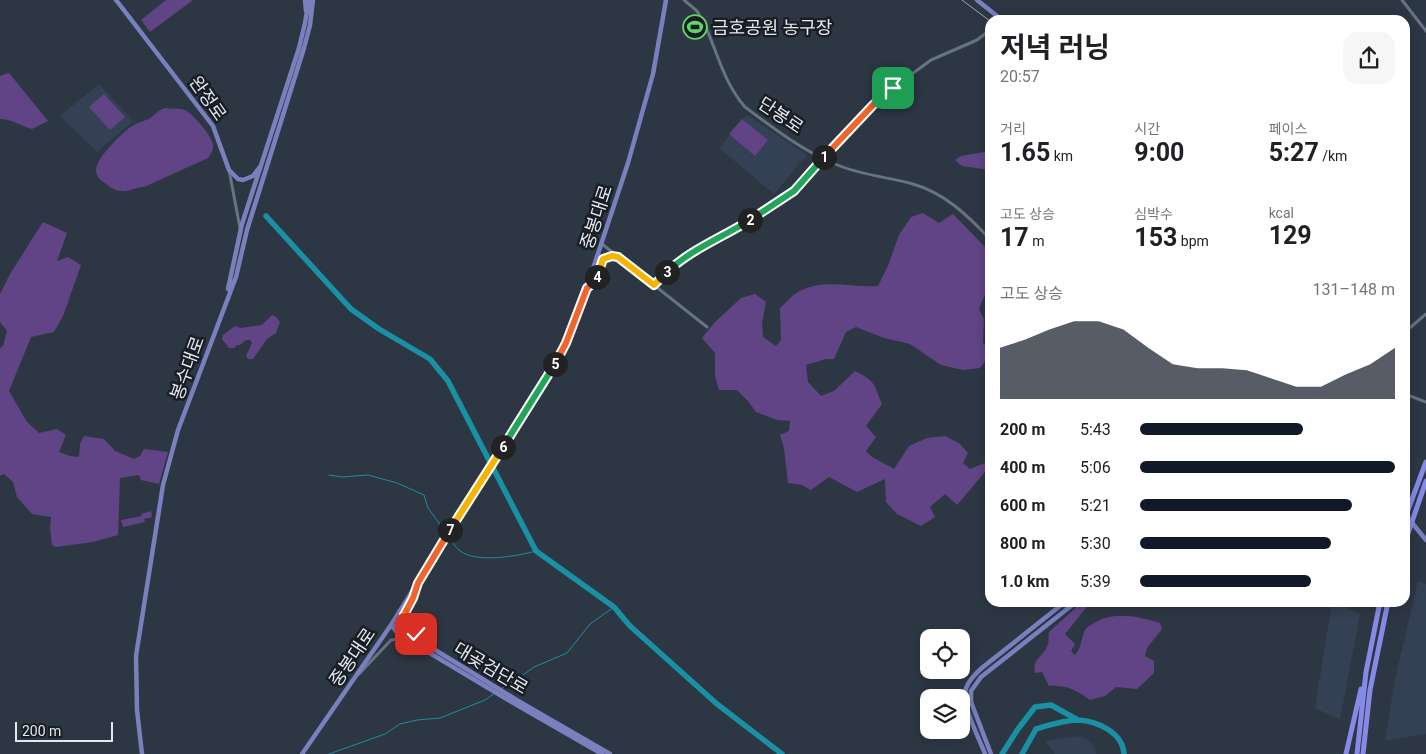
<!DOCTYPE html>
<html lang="ko">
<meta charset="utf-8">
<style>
:root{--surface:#fff;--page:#f6f6f6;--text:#202124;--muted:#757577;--accent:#111827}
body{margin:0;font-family:Roboto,"Noto Sans KR",sans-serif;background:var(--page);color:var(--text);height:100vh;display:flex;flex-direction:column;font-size:19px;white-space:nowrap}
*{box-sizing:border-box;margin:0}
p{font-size:16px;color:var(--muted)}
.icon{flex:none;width:28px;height:28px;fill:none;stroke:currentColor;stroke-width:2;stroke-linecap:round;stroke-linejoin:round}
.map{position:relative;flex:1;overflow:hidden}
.sheet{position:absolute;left:985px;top:15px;width:425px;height:592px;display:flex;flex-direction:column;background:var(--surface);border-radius:15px;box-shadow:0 2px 12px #0003}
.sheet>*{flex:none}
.controls{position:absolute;left:920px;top:629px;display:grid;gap:10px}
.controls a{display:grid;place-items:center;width:50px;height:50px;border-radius:10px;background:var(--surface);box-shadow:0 2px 12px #0003;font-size:25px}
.scale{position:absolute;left:15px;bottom:12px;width:98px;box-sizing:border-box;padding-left:5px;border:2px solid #e1e7f0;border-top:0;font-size:14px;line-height:18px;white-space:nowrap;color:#e1e7f0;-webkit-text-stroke:4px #191e24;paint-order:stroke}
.pin{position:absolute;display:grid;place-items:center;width:42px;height:42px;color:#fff;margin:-21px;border-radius:10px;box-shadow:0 2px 8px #0006}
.km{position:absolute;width:25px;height:25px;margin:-12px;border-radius:50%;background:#222;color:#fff;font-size:14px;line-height:25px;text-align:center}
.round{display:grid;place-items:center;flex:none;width:52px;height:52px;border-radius:15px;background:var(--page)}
.overview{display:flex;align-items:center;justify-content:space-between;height:85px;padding:0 15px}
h1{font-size:28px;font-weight:700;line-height:38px}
.figures{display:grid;grid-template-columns:repeat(3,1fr);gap:8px;height:85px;padding:5px 15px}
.figures div{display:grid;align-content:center}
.figures b{font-size:25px;font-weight:700}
.figures small{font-size:14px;font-weight:400}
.figures p{font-size:14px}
.chart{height:140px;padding:10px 15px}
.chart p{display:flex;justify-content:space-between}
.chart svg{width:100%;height:90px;margin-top:5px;fill:var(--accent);opacity:.7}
ul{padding:0 15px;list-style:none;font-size:16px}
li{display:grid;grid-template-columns:80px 60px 1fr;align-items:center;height:38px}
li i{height:12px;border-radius:6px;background:var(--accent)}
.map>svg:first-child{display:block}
</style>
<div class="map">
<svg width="1426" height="754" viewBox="0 0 1426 754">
<rect width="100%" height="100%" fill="#2d3744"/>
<path fill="#344053" d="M99,84L133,121L97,152L60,116Z
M746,116H749L807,155L774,194L719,148Z
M1418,581L1426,584V734L1385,741L1395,679Z
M1332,603H1349L1348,609L1360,614L1340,720L1315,708Z
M1077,736L1085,738L1091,742L1095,748L1096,754H1055L1045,741Z"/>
<path fill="#614485" d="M166,0H193L150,32L141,20Z
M9,73L48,121L32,129C21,126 12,119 0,119V76Z
M104,94L125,117L110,130L89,107Z
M165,108C171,109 179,108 185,110C193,114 211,135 213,144C214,149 211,154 208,158L144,187C136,187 129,192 122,191C115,191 110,187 105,183C100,180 97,177 96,171C95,159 124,130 134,125C139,122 144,121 149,119C155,115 158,110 165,108Z
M742,119L768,140L755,156L729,134Z
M985,152L990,153V170L962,166L955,160L961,156Z
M923,213L939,223L953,214L990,252V294H985L979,309L984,319L983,342L990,355L980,368L963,370L941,365L910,344L884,338L856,327L846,332L834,359H826L806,365L808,382L821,396L834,391L855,371C862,375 872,379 875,387C878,393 879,398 882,404L866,426L876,437L866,451L872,457L894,469L909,446L927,438L945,436L959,443L968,453L963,463L970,469L987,462L985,472L957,505L945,494L930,507L935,517L921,526L897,514L886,502L885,479L857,492L829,477L811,490L802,485L788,483L784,448L780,435L789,431L790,421L777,420L756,412L748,401L737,390H719L715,376V353L702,338L714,323L741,298L755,294L766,302L762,323L763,337L776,346L781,340L780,308C785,304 789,298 795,294C820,277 850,288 878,286L888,266L899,235L911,217Z
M43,222L67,233L57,261L68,257L81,265L63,316L54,332L31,337L9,391L27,422L39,433L57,429L66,435L59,452L70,456L79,457L80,444L84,436L104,439L115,451L134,459L140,456L144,449L168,452L159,484L141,480L139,475L120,478L118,535L93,542L56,547L52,545L50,527L51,517L32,514L17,497L13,482L4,474L0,476V348L3,346L7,331L0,322V294L10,274Z
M272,315L276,317L280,322L276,333L267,339L253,359H248L246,356L252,343L250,340H246L240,345H237L234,348H229L222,339L223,335L235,326L241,328L262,325Z
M151,511L152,517L144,519L145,522L123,527L121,520L142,516L141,514Z
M1082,602L1090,603L1065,634L1075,644L1071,651L1075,655C1082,647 1081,638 1085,630C1086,628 1089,626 1091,625C1111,610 1138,616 1160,623L1162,629L1147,648L1145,656L1154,661V673L1137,689L1116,687L1105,696L1090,700C1076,690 1067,685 1049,686L1042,672L1035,673C1032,658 1044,657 1048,644C1049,641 1048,636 1049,632Z"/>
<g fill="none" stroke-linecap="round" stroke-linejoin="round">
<path stroke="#1990a4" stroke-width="1" d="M329,475L342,477L368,475L397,483L424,495L428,508L447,534
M449,537C452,541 455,547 459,550C475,564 517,556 536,551
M523,675L534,667L567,653L590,624L614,607
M329,754L385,734L400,724L417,720L440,718L485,700L514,680"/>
<path stroke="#1990a4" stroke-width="5.5" d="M266,216L351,309L379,329L430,359L448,381L536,551L614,607L630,626L717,704L782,754
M1002,754L1018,729L1035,707L1051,705L1078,720
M1022,754L1036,729C1049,725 1065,720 1078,720C1098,721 1123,733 1124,754"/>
<path stroke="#677282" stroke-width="3" d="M684,0L697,11L703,21C717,50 723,82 745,107C773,128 803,151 835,164C860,175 888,177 913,184C945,193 968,216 990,239
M1402,0L1426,31
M229,170L240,228
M602,244L707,327
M654,285L676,263L726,235L795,191L882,96L931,60L977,40L990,30
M588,288L596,281L603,259L612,256L618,257
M1405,332L1426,314
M1405,394L1426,402
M359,674L391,640L398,639L411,644"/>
<path stroke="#7a80be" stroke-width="4.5" d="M116,0L213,126L229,170L238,179L243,180L253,176L259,168
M305,0L306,11
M977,0L1002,20
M228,289L242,224L299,48L305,23L309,0
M1405,514L1426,540
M415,590C412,600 398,615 405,626C409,631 417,635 422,639
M391,625L401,629L520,702L610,754
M392,626L398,634L510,701L602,754
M142,754L137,710L136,656L163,485L178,430L236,277L247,230L304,48L310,25L313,0
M302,754L391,625L555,364L566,343L579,311L628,163L653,74L666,0
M985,754C979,738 964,710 965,693C966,683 976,673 983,667L1065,602
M991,754L971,702V691L981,677L1076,602"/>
<path stroke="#868ae6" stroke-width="5" d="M1405,518L1426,462
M1405,542L1426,481
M1346,754L1361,689
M1357,754L1366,672L1380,602
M1363,754L1370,690L1388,602"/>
<path stroke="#9fa7b1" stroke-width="1" d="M962,0L990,21"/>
</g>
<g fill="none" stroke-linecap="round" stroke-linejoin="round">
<g stroke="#fff" stroke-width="10">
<path id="split-1" d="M824,157L874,104L893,88"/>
</g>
<g stroke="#fff" stroke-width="10">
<path id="split-2" d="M750,220L794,191L824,157"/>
</g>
<g stroke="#fff" stroke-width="10">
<path id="split-3" d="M667,272C690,250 723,237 750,220"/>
</g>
<g stroke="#fff" stroke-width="10">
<path id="split-4" d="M597,277L603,259L612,256L618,257L654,285L667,272"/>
</g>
<g stroke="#fff" stroke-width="10">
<path id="split-5" d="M555,364L566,343L587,288L596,281L597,277"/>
</g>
<g stroke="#fff" stroke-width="10">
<path id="split-6" d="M503,447L555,364"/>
</g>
<g stroke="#fff" stroke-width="10">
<path id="split-7" d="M450,530L503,447"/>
</g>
<g stroke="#fff" stroke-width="10">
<path id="split-8" d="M404,615L413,598L418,583L450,530"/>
</g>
<g stroke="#fff" stroke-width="10">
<path id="split-9" d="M404,615C403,625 409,629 416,634"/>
</g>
<use href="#split-1" stroke="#f0652b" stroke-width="6"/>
<use href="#split-2" stroke="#22a559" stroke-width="6"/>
<use href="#split-3" stroke="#22a559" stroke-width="6"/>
<use href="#split-4" stroke="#f5b400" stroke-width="6"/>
<use href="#split-5" stroke="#f0652b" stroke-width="6"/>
<use href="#split-6" stroke="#22a559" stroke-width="6"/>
<use href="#split-7" stroke="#f5b400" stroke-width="6"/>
<use href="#split-8" stroke="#f0652b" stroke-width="6"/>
<use href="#split-9" stroke="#f5b400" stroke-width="6"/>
</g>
<defs>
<g id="stadium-ring" transform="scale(1.25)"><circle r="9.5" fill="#191e24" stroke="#60d56b" stroke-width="1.5"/><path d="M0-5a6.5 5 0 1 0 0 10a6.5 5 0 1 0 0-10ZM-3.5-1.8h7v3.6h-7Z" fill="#60d56b"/></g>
</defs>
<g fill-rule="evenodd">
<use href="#stadium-ring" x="695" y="27"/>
</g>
<g text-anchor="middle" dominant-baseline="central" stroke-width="5" stroke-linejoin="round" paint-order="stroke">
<g font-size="18" fill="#e1e7f0" stroke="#191e24" text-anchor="start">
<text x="712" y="27">금호공원 농구장</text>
</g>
<g font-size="18" fill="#e1e7f0" stroke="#191e24">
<text transform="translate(208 98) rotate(55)">완정로</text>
<text transform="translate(781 115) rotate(34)">단봉로</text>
<text transform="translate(596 217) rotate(-72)">중봉대로</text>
<text transform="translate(187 368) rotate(-70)">봉수대로</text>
<text transform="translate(352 657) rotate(-56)">중봉대로</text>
<text transform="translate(491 668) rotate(31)">대곶검단로</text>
</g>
</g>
</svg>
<div class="controls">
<a><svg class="icon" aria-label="locate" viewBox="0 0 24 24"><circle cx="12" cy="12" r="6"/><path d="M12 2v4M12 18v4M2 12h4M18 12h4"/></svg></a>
<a><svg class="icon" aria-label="layers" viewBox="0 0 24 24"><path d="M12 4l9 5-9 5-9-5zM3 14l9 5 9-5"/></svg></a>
</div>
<div class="scale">200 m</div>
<div class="pin" style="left:893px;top:88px;background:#1e9e55"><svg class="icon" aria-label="arrive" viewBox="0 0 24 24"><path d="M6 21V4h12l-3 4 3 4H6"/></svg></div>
<div class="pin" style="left:416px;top:634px;background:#d93025"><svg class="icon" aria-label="check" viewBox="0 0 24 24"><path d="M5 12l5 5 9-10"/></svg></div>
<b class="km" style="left:824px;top:157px">1</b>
<b class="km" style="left:750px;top:220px">2</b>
<b class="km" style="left:667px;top:272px">3</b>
<b class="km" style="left:597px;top:277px">4</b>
<b class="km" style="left:555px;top:364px">5</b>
<b class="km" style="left:503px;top:447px">6</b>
<b class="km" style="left:450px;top:530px">7</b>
<section class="sheet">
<div class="overview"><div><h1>저녁 러닝</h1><p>20:57</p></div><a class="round"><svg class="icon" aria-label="share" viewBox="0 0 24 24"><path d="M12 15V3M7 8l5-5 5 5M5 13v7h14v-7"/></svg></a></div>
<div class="figures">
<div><p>거리</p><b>1.65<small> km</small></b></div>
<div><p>시간</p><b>9:00</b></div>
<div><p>페이스</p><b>5:27<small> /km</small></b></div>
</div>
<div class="figures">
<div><p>고도 상승</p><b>17<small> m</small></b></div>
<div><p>심박수</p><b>153<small> bpm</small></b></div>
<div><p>kcal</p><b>129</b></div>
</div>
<div class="chart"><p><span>고도 상승</span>131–148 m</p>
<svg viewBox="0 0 160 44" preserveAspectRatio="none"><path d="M0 44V19L10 15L20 10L30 6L40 6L50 10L60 19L70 27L80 29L90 29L100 30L110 34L120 38L130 38L140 32L150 27L160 19V44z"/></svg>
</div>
<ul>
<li><b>200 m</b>5:43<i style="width:64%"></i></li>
<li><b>400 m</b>5:06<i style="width:100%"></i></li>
<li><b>600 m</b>5:21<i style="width:83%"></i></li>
<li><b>800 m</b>5:30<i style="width:75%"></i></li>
<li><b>1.0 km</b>5:39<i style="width:67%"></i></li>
</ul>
</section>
</div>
